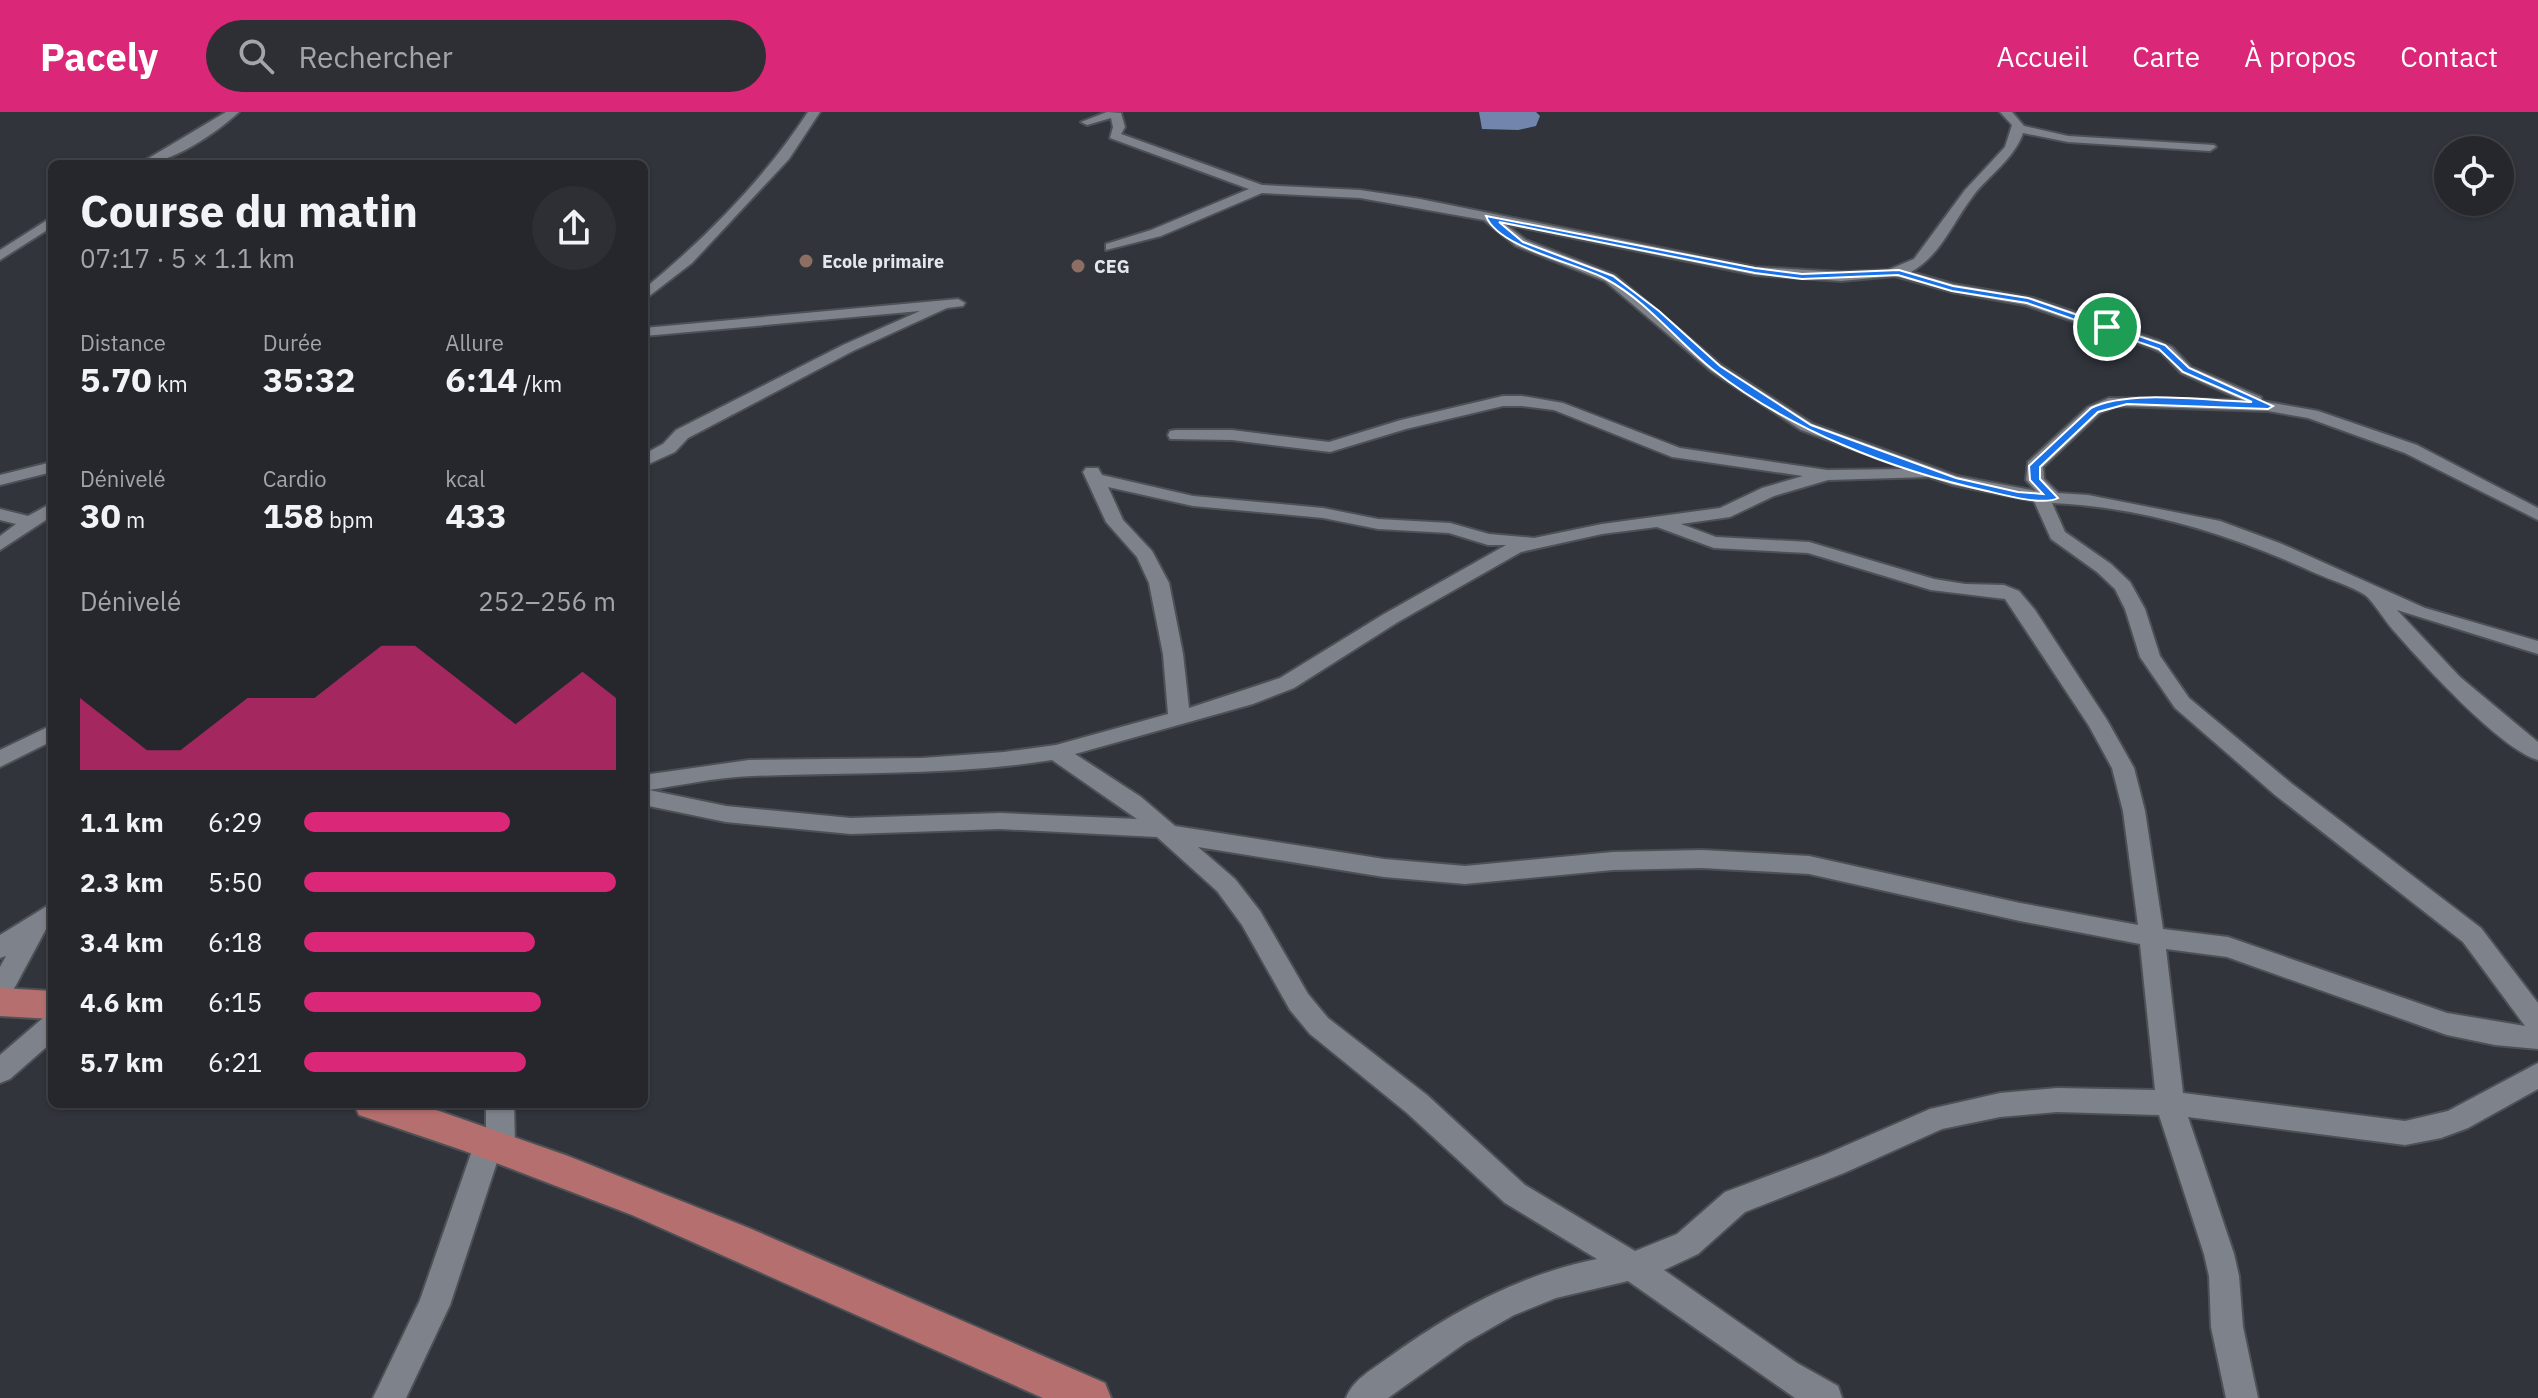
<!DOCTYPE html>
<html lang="fr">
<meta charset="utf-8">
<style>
:root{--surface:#25272c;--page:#2d2f34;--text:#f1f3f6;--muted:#a3a5a9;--line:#424448;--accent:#db2777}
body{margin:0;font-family:"IBM Plex Sans",sans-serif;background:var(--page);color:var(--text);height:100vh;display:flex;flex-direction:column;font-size:30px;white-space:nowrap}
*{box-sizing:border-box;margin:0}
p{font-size:26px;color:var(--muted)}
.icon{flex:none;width:44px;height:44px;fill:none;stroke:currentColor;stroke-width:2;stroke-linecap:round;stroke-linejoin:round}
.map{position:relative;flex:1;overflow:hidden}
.panel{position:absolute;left:48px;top:48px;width:600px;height:948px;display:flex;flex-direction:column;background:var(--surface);border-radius:12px;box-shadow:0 2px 6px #0004,0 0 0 2px var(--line)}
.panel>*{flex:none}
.fabs{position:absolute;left:2434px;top:24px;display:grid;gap:16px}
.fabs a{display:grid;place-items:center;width:80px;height:80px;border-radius:50%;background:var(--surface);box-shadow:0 2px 6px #0004,0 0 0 2px var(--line);font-size:40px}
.pin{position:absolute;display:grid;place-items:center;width:68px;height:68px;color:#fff;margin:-34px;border:4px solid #fff;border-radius:50%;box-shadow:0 2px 8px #0007}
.round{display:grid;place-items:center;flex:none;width:84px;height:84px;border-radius:42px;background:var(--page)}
.head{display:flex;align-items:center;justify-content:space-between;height:136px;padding:0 32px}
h1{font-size:44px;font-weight:800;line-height:60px}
.figures{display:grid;grid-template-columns:repeat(3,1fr);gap:12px;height:136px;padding:8px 32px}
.figures div{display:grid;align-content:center}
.figures b{font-size:34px;font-weight:800}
.figures small{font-size:22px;font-weight:400}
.figures p{font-size:22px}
.chart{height:224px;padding:16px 32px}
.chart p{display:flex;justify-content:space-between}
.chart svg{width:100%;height:144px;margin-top:8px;fill:var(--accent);opacity:.7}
ul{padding:0 32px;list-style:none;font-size:26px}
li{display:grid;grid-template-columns:128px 96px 1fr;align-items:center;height:60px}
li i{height:20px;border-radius:10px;background:var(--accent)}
header{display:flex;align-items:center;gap:48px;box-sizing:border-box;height:112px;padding:0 40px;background:var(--accent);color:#fff}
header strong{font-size:38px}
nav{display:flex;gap:44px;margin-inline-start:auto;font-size:28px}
.search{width:560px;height:72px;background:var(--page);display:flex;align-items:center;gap:20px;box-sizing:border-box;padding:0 28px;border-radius:44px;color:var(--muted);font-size:30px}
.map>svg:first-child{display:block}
</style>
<header>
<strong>Pacely</strong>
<div class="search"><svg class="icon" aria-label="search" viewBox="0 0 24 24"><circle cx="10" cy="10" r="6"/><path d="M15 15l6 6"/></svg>Rechercher</div>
<nav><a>Accueil</a><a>Carte</a><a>À propos</a><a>Contact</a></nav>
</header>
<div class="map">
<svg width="2538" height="1286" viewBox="0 0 2538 1286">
<rect width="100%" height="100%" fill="#31343b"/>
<path fill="#7185ad" d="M1479,0H1536L1540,4L1536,14L1518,18L1482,17Z"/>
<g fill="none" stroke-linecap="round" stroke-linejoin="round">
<g stroke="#4d5156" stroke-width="4">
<path id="minor" d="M226,0H239C215,22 171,52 139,52Z
M808,0H820L789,47L692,151L644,188V177C706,126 764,67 808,0Z
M1107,0L1121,1L1125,15L1121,22L1262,73L1360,78L1420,87L1755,155L1841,160L1888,158L1914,147L1965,78L2005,35L2012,13L2000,0H2012L2024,14L2068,24L2214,33L2216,35L2210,39L2068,30L2023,21C2014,47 1989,63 1973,84C1953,110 1941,143 1911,160L1953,172L2033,186L2159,229L2172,235L2191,255L2261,285L2262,289L2318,299L2417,333L2538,396V408L2405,341L2308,306L2268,299L2117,294L2100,301L2043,355L2044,367L2058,381L2088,383L2220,409L2282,432L2425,496L2538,529V542L2397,498L2460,565L2538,630V648C2501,638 2421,550 2394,519C2385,509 2373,489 2365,483C2351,474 2331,468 2315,461C2232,423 2144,395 2052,391L2065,420L2111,452L2130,470L2145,497L2160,544L2189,586L2291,671L2481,816L2538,891V937L2495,933L2447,923L2227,845L2166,837L2183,981L2405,1009L2448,999L2538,951V977L2468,1016L2441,1026L2405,1033L2188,1005L2234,1142L2239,1164L2243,1215L2258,1286H2226L2211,1215L2209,1164L2204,1142L2159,1003L2057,1000L2000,1005L1942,1017L1844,1061L1745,1100L1698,1142L1664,1158L1797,1251L1838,1274L1842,1286H1795L1628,1169L1556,1186L1514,1203L1465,1231L1388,1286H1346C1353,1268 1370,1259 1385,1248C1449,1201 1518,1163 1597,1147L1505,1091L1407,1001L1310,922L1290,898L1242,813L1217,779L1157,725L1000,717L851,722L726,710L644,693V663L749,648L922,646L1004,640L1056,633L1168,602L1163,542L1149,471L1137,445L1106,410L1083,360L1086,356H1098L1102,363L1193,384L1323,396L1378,407L1450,411L1489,422L1534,426L1602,412L1720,396L1762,376L1803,364L1672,345L1554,298L1522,294H1503L1406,317L1330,340L1232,328L1170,327L1168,323L1170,319L1176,318H1232L1329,330L1401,308L1503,284H1522L1563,291L1680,336L1827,358L1907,357L1801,318L1711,259L1605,169L1516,134L1484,108L1360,86L1262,81L1161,124L1106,138V132L1151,118L1249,77L1110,26L1113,15L1111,6L1087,13L1081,10ZM1505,112L1755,163L1841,169L1895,164L1952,180L2025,193L2149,235L2162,241L2181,261L2242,288L2109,286L2088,295L2028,350L2026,368L2036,379L1957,364L1813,312L1721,253L1615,163L1526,128ZM1929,365L1953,373L2034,389L2051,427L2097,460L2115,477L2125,497L2140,545L2175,596L2275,683L2463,830L2525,914L2447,901L2228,825L2163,817L2145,699L2134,656L2107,608L2035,498L2019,479L2004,473L1965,472L1934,467L1809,430L1716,425L1681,412L1730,405L1774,384L1828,368ZM1108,375L1193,394L1323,406L1378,417L1449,421L1488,433H1506L1384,502L1280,566L1189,596L1183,542L1169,471L1152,439L1123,408ZM1657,415L1714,436L1808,441L1931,478L2005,487L2089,614L2112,656L2123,699L2138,813L2020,791L1809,744L1702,738L1613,740L1465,754L1384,747L1175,714L1141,685L1075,642L1253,592L1294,576L1398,510L1521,440L1602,422ZM1052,648L1137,707L1000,701L851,706L726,694L649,678C683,673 718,665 752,664C853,660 952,664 1052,648ZM1198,735L1384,765L1465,772L1613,758L1702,756L1809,762L2020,809L2140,832L2155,978L2057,976L2000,981L1930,997L1824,1043L1725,1080L1677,1122L1635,1139L1525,1073L1427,983L1328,906L1308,882L1260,799L1235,767Z
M52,105V115L0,148V138Z
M958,187L965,191L963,194L947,196L853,239L688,326L675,340L644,354V342L663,332L676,318L843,233L920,199L644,224V216Z
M52,350V360L0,373V363Z
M52,391V404L0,438V424L16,412L0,408V397L28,404Z
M52,613V629L0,655V638Z
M52,791V813L46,817L9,886L0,889V855L6,844L0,846V823Z
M52,903V930L10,967L0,971V943L43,906Z
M486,992H514L515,1035L511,1044L498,1047L450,1193L406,1286H373L420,1188L475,1030L479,1021L486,1018Z"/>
</g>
<g stroke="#4d5156" stroke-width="4">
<path id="major" d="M0,876L52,879V907L0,904Z
M354,992H419L568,1044L749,1116L1105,1271L1111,1286H1043L632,1103L462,1038L359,1003Z"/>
</g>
<use href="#minor" fill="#7e828b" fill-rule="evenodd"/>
<use href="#major" fill="#b56f6f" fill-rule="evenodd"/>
</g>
<path fill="#1a73e8" stroke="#fff" stroke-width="2" fill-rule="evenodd" d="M1486,104L1755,156L1802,162L1899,158L1953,174L2028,186L2165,233L2189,256L2273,294L2268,297L2127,292L2098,300L2040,355V367L2058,386C2044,394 2004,383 1987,379C1892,358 1789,318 1712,257C1677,229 1647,189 1606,167C1577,151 1498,136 1486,104ZM1499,110L1755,161L1802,167L1898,163L1952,179L2027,191L2159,237L2183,260L2252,290C2208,289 2129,277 2091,296L2029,354L2030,368L2043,382L2018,380L1956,366L1811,313L1720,254L1659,199L1613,164L1523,130Z"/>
<g fill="#8d6e63" stroke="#31343b" stroke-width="3">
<circle cx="806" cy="149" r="8"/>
<circle cx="1078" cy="154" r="8"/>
</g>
<g text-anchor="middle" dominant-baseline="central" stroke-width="8" stroke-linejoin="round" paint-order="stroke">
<g font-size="18" font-weight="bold" fill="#e4e7eb" stroke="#31343b" text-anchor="start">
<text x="822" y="149">Ecole primaire</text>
<text x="1094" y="154">CEG</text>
</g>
</g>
</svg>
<div class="fabs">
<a><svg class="icon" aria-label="locate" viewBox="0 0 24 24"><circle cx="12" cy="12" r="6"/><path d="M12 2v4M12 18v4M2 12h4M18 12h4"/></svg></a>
</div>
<div class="pin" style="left:2107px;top:215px;background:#1e9e55"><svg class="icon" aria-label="arrive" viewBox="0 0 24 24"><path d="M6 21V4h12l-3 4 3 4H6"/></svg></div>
<section class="panel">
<div class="head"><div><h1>Course du matin</h1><p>07:17 · 5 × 1.1 km</p></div><a class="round"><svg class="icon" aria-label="share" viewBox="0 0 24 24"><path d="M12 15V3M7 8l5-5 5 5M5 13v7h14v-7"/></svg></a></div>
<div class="figures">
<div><p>Distance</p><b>5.70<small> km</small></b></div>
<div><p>Durée</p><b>35:32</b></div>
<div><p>Allure</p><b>6:14<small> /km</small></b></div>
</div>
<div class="figures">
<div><p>Dénivelé</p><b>30<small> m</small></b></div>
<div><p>Cardio</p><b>158<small> bpm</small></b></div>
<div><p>kcal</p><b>433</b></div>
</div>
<div class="chart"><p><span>Dénivelé</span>252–256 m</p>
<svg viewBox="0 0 160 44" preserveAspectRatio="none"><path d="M0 44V22L10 30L20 38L30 38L40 30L50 22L60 22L70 22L80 14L90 6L100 6L110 14L120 22L130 30L140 22L150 14L160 22V44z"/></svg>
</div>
<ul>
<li><b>1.1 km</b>6:29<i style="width:66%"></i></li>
<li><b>2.3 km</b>5:50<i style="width:100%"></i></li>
<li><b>3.4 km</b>6:18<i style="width:74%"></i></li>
<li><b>4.6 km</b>6:15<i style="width:76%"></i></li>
<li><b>5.7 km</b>6:21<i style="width:71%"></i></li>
</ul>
</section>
</div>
